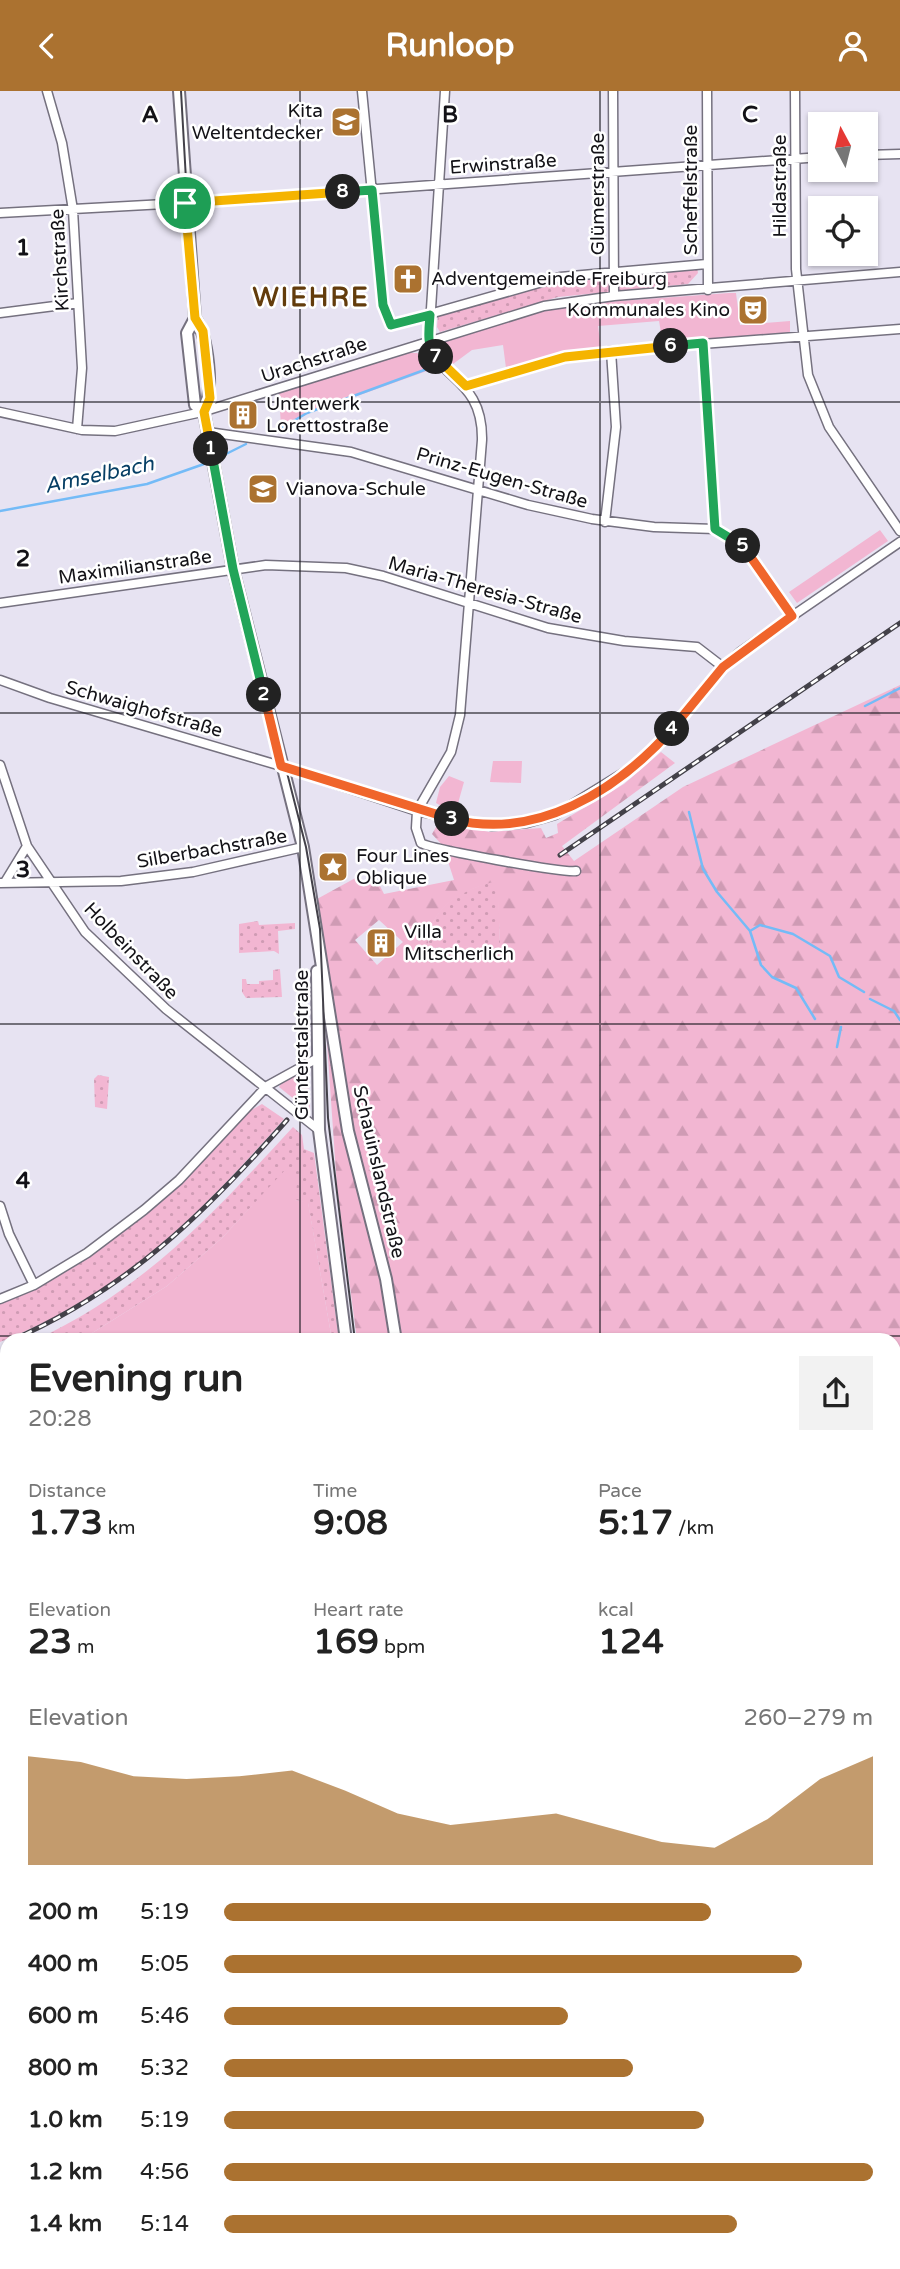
<!DOCTYPE html>
<meta charset="utf-8">
<style>
:root{--surface:#fff;--page:#f2f2f2;--text:#222;--muted:#767676;--accent:#ab7230}
body{margin:0;font-family:"Varela Round",sans-serif;background:var(--page);color:var(--text);height:100vh;display:flex;flex-direction:column;font-size:26px;white-space:nowrap}
*{box-sizing:border-box;margin:0}
p{font-size:23px;color:var(--muted)}
.icon{flex:none;width:38px;height:38px;fill:none;stroke:currentColor;stroke-width:2;stroke-linecap:round;stroke-linejoin:round}
.map{position:relative;flex:1;overflow:hidden}
.sheet{position:absolute;left:0px;top:1242px;width:901px;height:936px;display:flex;flex-direction:column;background:var(--surface);border-radius:21px 21px 0 0;box-shadow:0 2px 5px #0004}
.sheet>*{flex:none}
.needle{width:46px;rotate:353deg}
.controls{position:absolute;left:808px;top:21px;display:grid;gap:14px}
.controls a{display:grid;place-items:center;width:70px;height:70px;border-radius:0px;background:var(--surface);box-shadow:0 2px 5px #0004;font-size:35px}
.pin{position:absolute;display:grid;place-items:center;width:60px;height:60px;color:#fff;margin:-30px;border:4px solid #fff;border-radius:50%;box-shadow:0 2px 7px #0007}
.km{position:absolute;width:35px;height:35px;margin:-18px;border-radius:50%;background:#222;color:#fff;font-size:19px;line-height:35px;text-align:center}
.round{display:grid;place-items:center;flex:none;width:74px;height:74px;border-radius:0px;background:var(--page)}
.head{display:flex;align-items:center;justify-content:space-between;height:119px;padding:0 28px}
h1{font-size:38px;font-weight:700;line-height:52px}
.stats{display:grid;grid-template-columns:repeat(3,1fr);gap:10px;height:119px;padding:7px 28px}
.stats div{display:grid;align-content:center}
.stats b{font-size:35px;font-weight:700}
.stats small{font-size:19px;font-weight:400}
.stats p{font-size:19px}
.chart{height:196px;padding:14px 28px}
.chart p{display:flex;justify-content:space-between}
.chart svg{width:100%;height:126px;margin-top:7px;fill:var(--accent);opacity:.7}
ul{padding:0 28px;list-style:none;font-size:23px}
li{display:grid;grid-template-columns:112px 84px 1fr;align-items:center;height:52px}
li i{height:18px;border-radius:9px;background:var(--accent)}
header{display:flex;justify-content:space-between;align-items:center;height:91px;padding:0 28px;background:var(--accent);color:#fff;font-size:32px;font-weight:700}
.map>svg:first-child{display:block}
</style>
<header><svg class="icon" aria-label="back" viewBox="0 0 24 24"><path d="M15 5l-7 7 7 7"/></svg>Runloop<svg class="icon" aria-label="person" viewBox="0 0 24 24"><circle cx="12" cy="8" r="4"/><path d="M4 21q1-7 8-7t8 7"/></svg></header>
<div class="map">
<svg width="900" height="2178" viewBox="0 0 900 2178">
<defs>
<pattern id="grass-dots" width="8" height="8" patternUnits="userSpaceOnUse" patternTransform="scale(1.75)"><rect width="8" height="8" fill="#f2b6d2"/><path d="M2 2h.1M6 6h.1" fill="none" stroke="#cf9bb4" stroke-width="1.8" stroke-linecap="round"/></pattern>
<pattern id="forest-firs" width="22" height="20" patternUnits="userSpaceOnUse" patternTransform="scale(1.75)"><rect width="22" height="20" fill="#f2b6d2"/><path d="M5 1l3.5 6h-7zM16 11l3.5 6h-7z" fill="#cf9bb4"/></pattern>
</defs>
<rect width="100%" height="100%" fill="#e7e3f2"/>
<path fill="url(#grass-dots)" d="M697,176L698,182L688,193L558,206L440,241L437,236L438,223L561,188Z
M498,789L500,853L428,859C427,816 460,799 498,789Z
M258,830L259,834L295,832V838L278,840L279,863L274,860L239,862V833Z
M280,878L282,906L246,907L242,901V888H246L247,893H259V890L273,889V879Z
M98,984L109,986L107,1018L95,1016L94,988Z
M262,1013L284,1028C199,1124 122,1203 0,1251V1212L37,1197L147,1120L246,1022Z
M293,1036L302,1044L304,1058L314,1062L339,1249H332L308,1112L295,1109L293,1106L252,1115L223,1146L167,1195L81,1249L34,1250C146,1197 211,1125 293,1036Z
M7,1930V2007L0,2006V1936Z
M155,2172H506L509,2178H159Z
M516,2172H838L849,2178H520Z"/>
<path fill="url(#forest-firs)" fill-rule="evenodd" d="M900,594V2178H849L838,2172H894V1250L357,1249L337,1096L317,808L359,785L365,792L377,789L384,803L454,789L443,755L432,743L439,731L490,741L541,737L546,747L558,742L557,733L624,693L661,661L675,672L562,755L574,770L683,696ZM497,790L500,852L428,859C426,818 461,799 497,790ZM379,829L403,851L377,874L355,849Z
M0,2133H7V2172H155L159,2178H0Z"/>
<path fill="#f2b6d2" d="M729,202H736L740,234L790,230V242L663,253L659,230L598,235L601,257L571,260L506,277L503,254L472,259L453,273L446,272L435,260L439,250L541,220L605,211Z
M408,262H417L438,276L307,323L281,336L279,302Z
M880,439L888,450L797,512L789,501Z
M493,670H522L521,692L490,691Z
M449,685L464,691L455,723L436,712L440,696Z
M307,980L310,1020H309L279,996L285,987Z
M285,1079L297,1093L295,1109L308,1111L332,1249H81L167,1195L223,1146Z
M7,1285V1703L0,1697V1288Z"/>
<g fill="none" stroke-linecap="round" stroke-linejoin="round">
<path stroke="#74bbf7" stroke-width="2.5" d="M280,338L307,322L427,278
M226,363L246,353
M0,420L147,393L204,373
M865,615L900,597
M689,721L703,778L717,801L750,840L761,874L772,886L796,897L815,928
M750,840L760,834L793,843L830,865L839,886L864,901
M870,908L894,920L900,929
M837,956L841,936
M0,1302L7,1299
M0,1406L3,1420
M0,1438L7,1456
M0,1474L7,1498
M0,1584L7,1586
M0,1658L2,1659
M0,1719L7,1723
M3,2008L7,2010
M894,2104L900,2099
M144,2172L152,2178
M259,2172L264,2178
M468,2172L472,2178
M589,2172L593,2178"/>
<g stroke="#75717f" stroke-width="11">
<path id="street" d="M47,0L62,52L73,119L82,277L77,338
M362,0L383,214L391,234L560,186L707,173
M445,0L429,249C436,289 483,286 482,349L460,624L451,661L417,720L416,737L421,752C430,758 563,782 576,780
M613,0L614,205
M707,0L708,199
M795,0L796,178L808,284L829,336L900,440
M866,64L900,63
M0,122L183,112L821,66
M0,222L78,212
M703,252L715,438
M466,295L565,266L611,260L900,238
M0,321L82,339L115,340L202,321L544,215L614,205L900,181
M208,341L351,361L528,414L592,428L654,436L715,438L742,453L792,525
M605,431L616,336L611,260
M0,512L266,474L346,477L383,485L548,537L624,550L697,556L723,576
M0,589L50,607L281,675L417,720L492,735L527,732L555,724L633,676L660,651L723,576L740,561L900,451
M0,674L27,755L85,841L166,918L319,1039
M5,791L27,755
M0,792L121,790L193,781L303,756
M0,1115L9,1143L34,1194
M0,1208L34,1194L87,1162L144,1119L179,1089L267,995L316,968
M0,1847L7,1839
M0,2012L7,2017"/>
</g>
<g stroke="#75717f" stroke-width="14">
<path id="secondary" d="M179,0L195,227L187,242L195,314L204,321
M195,227C208,245 214,300 204,321L233,478L303,756L348,1040L386,1188L396,1250
M317,880L319,1039L346,1250
M483,2172L486,2178"/>
</g>
<use href="#street" stroke="#fff" stroke-width="8"/>
<use href="#secondary" stroke="#fff" stroke-width="10"/>
<path stroke="#434149" stroke-width="2" d="M181,0L190,160L206,318L235,478L306,756L320,838L328,1027L355,1250
M508,2172L511,2178"/>
<g stroke="#434149" stroke-width="5">
<path id="rail" d="M560,764L900,532
M10,1250C127,1199 204,1123 287,1029"/>
</g>
<use href="#rail" stroke="#fff" stroke-width="2.5" stroke-dasharray="8" stroke-linecap="butt"/>
</g>
<g fill="none" stroke-linecap="round" stroke-linejoin="round">
<g stroke="#fff" stroke-width="14">
<path id="split-1" d="M185,112L195,227L203,240L210,307L204,321L211,358"/>
</g>
<g stroke="#fff" stroke-width="14">
<path id="split-2" d="M211,358L233,478L264,604"/>
</g>
<g stroke="#fff" stroke-width="14">
<path id="split-3" d="M264,604L281,675L452,728"/>
</g>
<g stroke="#fff" stroke-width="14">
<path id="split-4" d="M452,728C536,750 617,700 672,638"/>
</g>
<g stroke="#fff" stroke-width="14">
<path id="split-5" d="M672,638L723,576L792,525L743,455"/>
</g>
<g stroke="#fff" stroke-width="14">
<path id="split-6" d="M671,255L703,252L715,438L743,455"/>
</g>
<g stroke="#fff" stroke-width="14">
<path id="split-7" d="M436,266L466,295L565,266L671,255"/>
</g>
<g stroke="#fff" stroke-width="14">
<path id="split-8" d="M343,101L372,99L383,214L391,234L430,224C429,237 426,256 436,266"/>
</g>
<g stroke="#fff" stroke-width="14">
<path id="split-9" d="M185,112L343,101"/>
</g>
<use href="#split-1" stroke="#f5b400" stroke-width="9"/>
<use href="#split-2" stroke="#22a559" stroke-width="9"/>
<use href="#split-3" stroke="#f0652b" stroke-width="9"/>
<use href="#split-4" stroke="#f0652b" stroke-width="9"/>
<use href="#split-5" stroke="#f0652b" stroke-width="9"/>
<use href="#split-6" stroke="#22a559" stroke-width="9"/>
<use href="#split-7" stroke="#f5b400" stroke-width="9"/>
<use href="#split-8" stroke="#22a559" stroke-width="9"/>
<use href="#split-9" stroke="#f5b400" stroke-width="9"/>
</g>
<path fill="none" stroke="#131217" stroke-width="2" stroke-opacity="0.55" d="M300,0V1250M600,0V1250M0,311H900M0,622H900M0,933H900M0,1245H900M0,1556H7M894,1556H900M0,1867H7M894,1867H900M300,2172V2178M600,2172V2178"/>
<defs>
<g id="school-square" transform="scale(1.575)"><rect x="-9" y="-9" width="18" height="18" rx="4" fill="#ab7230" stroke="#fff"/><path d="M0-5L7-2L0 1L-7-2ZM-4 1L0 2.5L4 1V4Q0 6-4 4Z" fill="#fff"/></g>
<g id="church-square" transform="scale(1.575)"><rect x="-9" y="-9" width="18" height="18" rx="4" fill="#ab7230" stroke="#fff"/><path d="M-1.2-6h2.4v3.5h3.3v2.4h-3.3V6h-2.4V-.1h-3.3v-2.4h3.3Z" fill="#fff"/></g>
<g id="theatre-square" transform="scale(1.575)"><rect x="-9" y="-9" width="18" height="18" rx="4" fill="#ab7230" stroke="#fff"/><path d="M-5-5.5Q0-4 5-5.5V0Q5 5 0 6Q-5 5-5 0ZM-3.3-2.5H-1v1.5H-3.3ZM1-2.5H3.3v1.5H1ZM-2.8 1Q0 5.5 2.8 1Z" fill="#fff"/></g>
<g id="building-square" transform="scale(1.575)"><rect x="-9" y="-9" width="18" height="18" rx="4" fill="#ab7230" stroke="#fff"/><path d="M-4-6H4V6H1V3H-1V6H-4ZM-2.5-4.3h1.7v1.8h-1.7ZM.8-4.3h1.7v1.8H.8ZM-2.5-1h1.7V.8h-1.7ZM.8-1h1.7V.8H.8Z" fill="#fff"/></g>
<g id="sight-square" transform="scale(1.575)"><rect x="-9" y="-9" width="18" height="18" rx="4" fill="#ab7230" stroke="#fff"/><path d="M0-6L1.8-2.2L6-1.7L2.9 1.2L3.7 5.4L0 3.3L-3.7 5.4L-2.9 1.2L-6-1.7L-1.8-2.2Z" fill="#fff"/></g>
</defs>
<g fill-rule="evenodd">
<use href="#school-square" x="346" y="31"/>
<use href="#church-square" x="408" y="188"/>
<use href="#theatre-square" x="753" y="219"/>
<use href="#building-square" x="243" y="324"/>
<use href="#school-square" x="263" y="398"/>
<use href="#sight-square" x="333" y="776"/>
<use href="#building-square" x="381" y="852"/>
</g>
<g text-anchor="middle" dominant-baseline="central" stroke-width="5" stroke-linejoin="round" paint-order="stroke">
<g font-size="19" fill="#131217" stroke="#fff" text-anchor="start">
<text x="323" y="20" text-anchor="end">Kita<tspan x="323" dy="22">Weltentdecker</tspan></text>
<text x="431" y="188">Adventgemeinde Freiburg</text>
<text x="730" y="219" text-anchor="end">Kommunales Kino</text>
<text x="266" y="313">Unterwerk<tspan x="266" dy="22">Lorettostraße</tspan></text>
<text x="286" y="398">Vianova-Schule</text>
<text x="356" y="765">Four Lines<tspan x="356" dy="22">Oblique</tspan></text>
<text x="404" y="841">Villa<tspan x="404" dy="22">Mitscherlich</tspan></text>
</g>
<g font-size="19" fill="#131217" stroke="#fff">
<text transform="translate(503 73) rotate(-4)">Erwinstraße</text>
<text transform="translate(780 95) rotate(-90)">Hildastraße</text>
<text transform="translate(691 99) rotate(-90)">Scheffelstraße</text>
<text transform="translate(598 103) rotate(-90)">Glümerstraße</text>
<text transform="translate(60 169) rotate(-93)">Kirchstraße</text>
<text transform="translate(314 269) rotate(-18)">Urachstraße</text>
<text transform="translate(502 387) rotate(16)">Prinz-Eugen-Straße</text>
<text transform="translate(135 476) rotate(-8)">Maximilianstraße</text>
<text transform="translate(485 499) rotate(16)">Maria-Theresia-Straße</text>
<text transform="translate(144 618) rotate(16)">Schwaighofstraße</text>
<text transform="translate(212 758) rotate(-10)">Silberbachstraße</text>
<text transform="translate(131 860) rotate(46)">Holbeinstraße</text>
<text transform="translate(302 954) rotate(-90)">Günterstalstraße</text>
<text transform="translate(379 1081) rotate(77)">Schauinslandstraße</text>
</g>
<g font-size="21" font-style="italic" fill="#073f65" stroke="#fff">
<text transform="translate(99 384) rotate(-12)">Amselbach</text>
</g>
<g font-size="26" font-weight="bold" letter-spacing="2" fill="#633c0c" stroke="#fff">
<text x="311" y="206">WIEHRE</text>
</g>
</g>
<g font-size="23" text-anchor="middle" font-weight="bold" fill="#131217" stroke="#fff" stroke-width="5" stroke-linejoin="round" paint-order="stroke">
<text x="150" y="31">A</text>
<text x="450" y="31">B</text>
<text x="750" y="31">C</text>
<text x="23" y="164">1</text>
<text x="23" y="475">2</text>
<text x="23" y="786">3</text>
<text x="23" y="1097">4</text>
</g>
</svg>
<div class="controls">
<a><svg class="needle" viewBox="-14 -14 28 28"><path d="M0-13l5 13h-10z" fill="#e53935"/><path d="M0 13l5-13h-10z" fill="#767676"/></svg></a>
<a><svg class="icon" aria-label="locate" viewBox="0 0 24 24"><circle cx="12" cy="12" r="6"/><path d="M12 2v4M12 18v4M2 12h4M18 12h4"/></svg></a>
</div>
<div class="pin" style="left:185px;top:112px;background:#1e9e55"><svg class="icon" aria-label="arrive" viewBox="0 0 24 24"><path d="M6 21V4h12l-3 4 3 4H6"/></svg></div>
<b class="km" style="left:211px;top:358px">1</b>
<b class="km" style="left:264px;top:604px">2</b>
<b class="km" style="left:452px;top:728px">3</b>
<b class="km" style="left:672px;top:638px">4</b>
<b class="km" style="left:743px;top:455px">5</b>
<b class="km" style="left:671px;top:255px">6</b>
<b class="km" style="left:436px;top:266px">7</b>
<b class="km" style="left:343px;top:101px">8</b>
<section class="sheet">
<div class="head"><div><h1>Evening run</h1><p>20:28</p></div><a class="round"><svg class="icon" aria-label="share" viewBox="0 0 24 24"><path d="M12 15V3M7 8l5-5 5 5M5 13v7h14v-7"/></svg></a></div>
<div class="stats">
<div><p>Distance</p><b>1.73<small> km</small></b></div>
<div><p>Time</p><b>9:08</b></div>
<div><p>Pace</p><b>5:17<small> /km</small></b></div>
</div>
<div class="stats">
<div><p>Elevation</p><b>23<small> m</small></b></div>
<div><p>Heart rate</p><b>169<small> bpm</small></b></div>
<div><p>kcal</p><b>124</b></div>
</div>
<div class="chart"><p><span>Elevation</span>260–279 m</p>
<svg viewBox="0 0 160 44" preserveAspectRatio="none"><path d="M0 44V6L10 8L20 13L30 14L40 13L50 11L60 18L70 26L80 30L90 28L100 26L110 31L120 36L130 38L140 28L150 14L160 6V44z"/></svg>
</div>
<ul>
<li><b>200 m</b>5:19<i style="width:75%"></i></li>
<li><b>400 m</b>5:05<i style="width:89%"></i></li>
<li><b>600 m</b>5:46<i style="width:53%"></i></li>
<li><b>800 m</b>5:32<i style="width:63%"></i></li>
<li><b>1.0 km</b>5:19<i style="width:74%"></i></li>
<li><b>1.2 km</b>4:56<i style="width:100%"></i></li>
<li><b>1.4 km</b>5:14<i style="width:79%"></i></li>
</ul>
</section>
</div>
